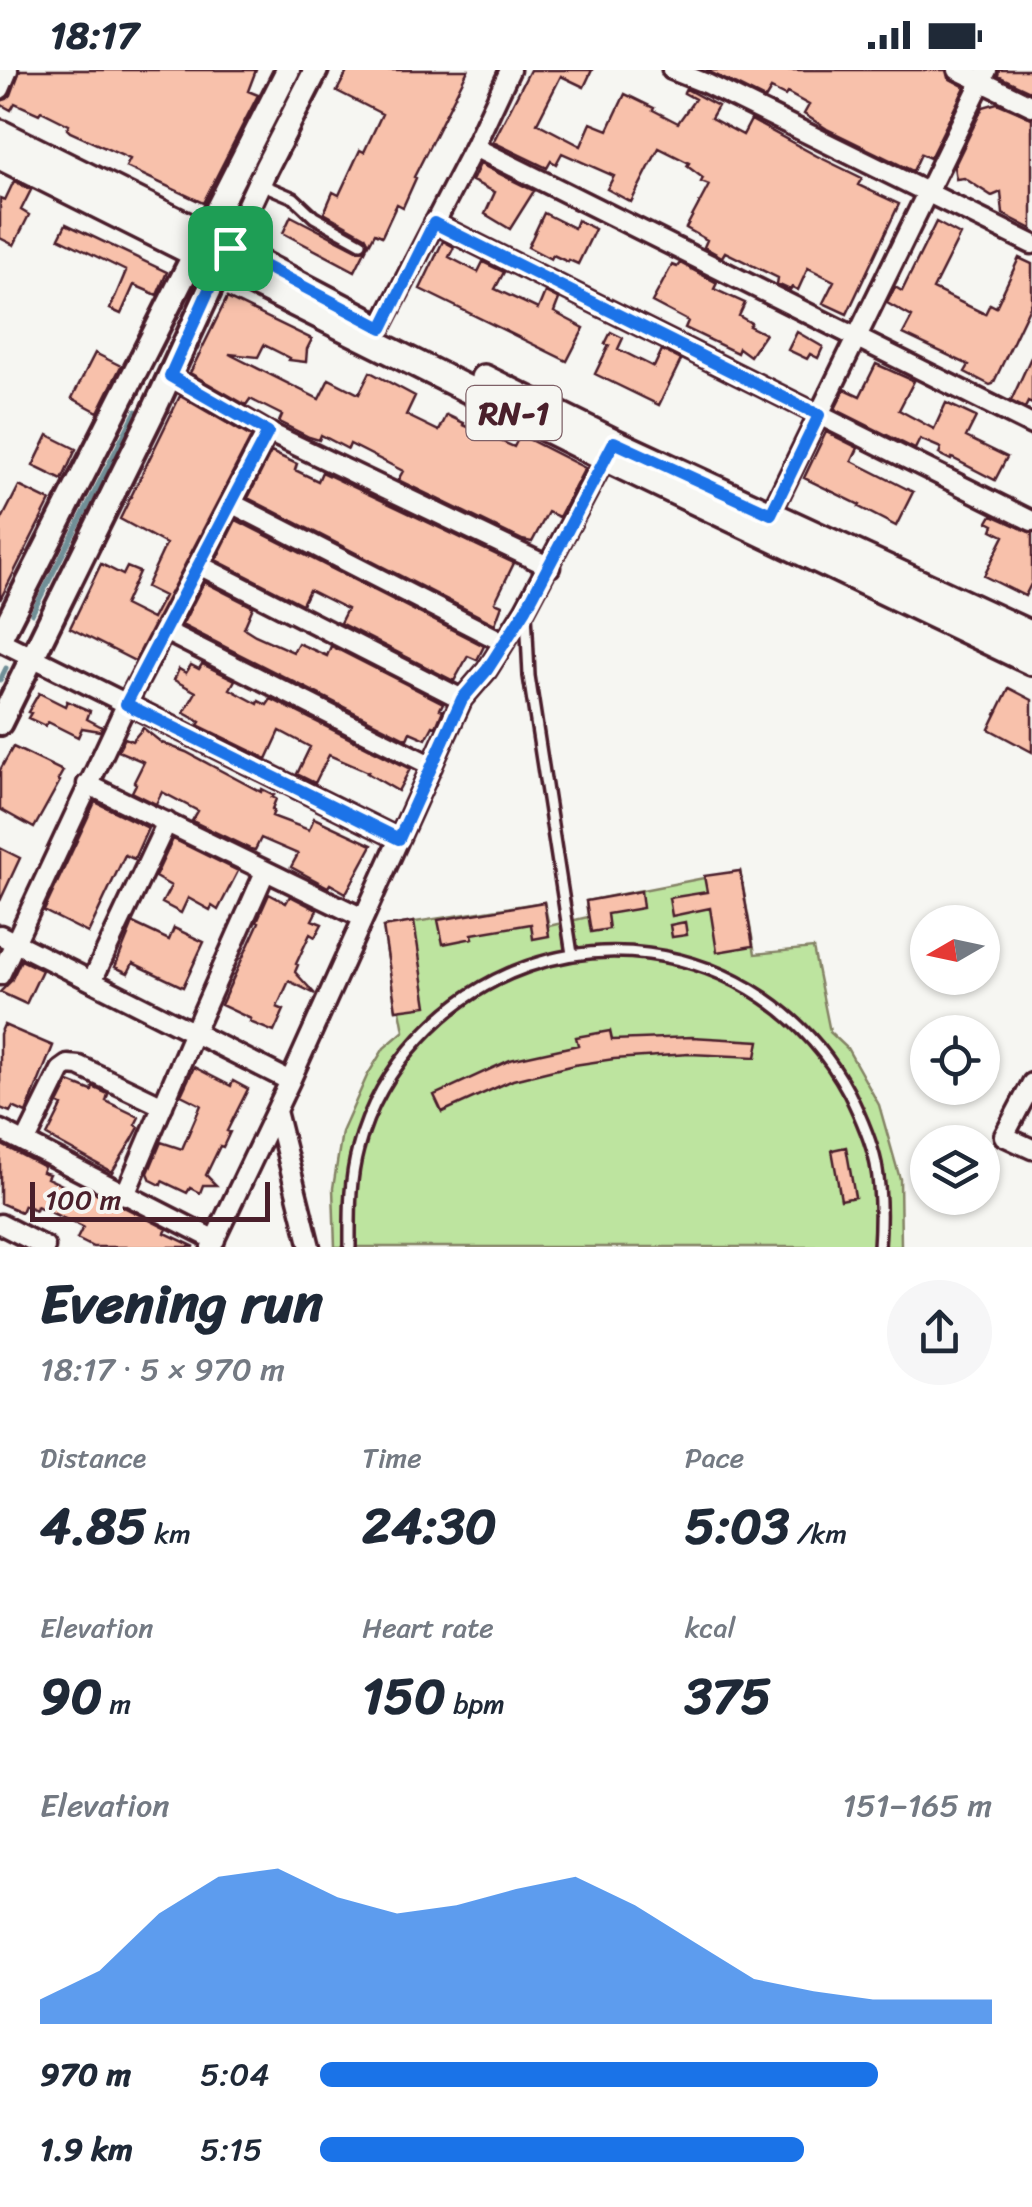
<!DOCTYPE html>
<meta charset="utf-8">
<style>
:root{--surface:#fff;--page:#f6f6f7;--text:#1f2937;--muted:#747a83;--accent:#1a73e8}
body{margin:0;font-family:Sriracha,sans-serif;background:var(--page);color:var(--text);height:100vh;display:flex;flex-direction:column;font-size:38px;white-space:nowrap}
*{box-sizing:border-box;margin:0}
p{font-size:32px;color:var(--muted)}
.icon{flex:none;width:55px;height:55px;fill:none;stroke:currentColor;stroke-width:2;stroke-linecap:round;stroke-linejoin:round}
.map{position:relative;height:1177px;overflow:hidden}
.side{display:flex;flex-direction:column;background:var(--surface);flex:1}
.side>*{flex:none}
.needle{width:65px;rotate:261deg}
.buttons{position:absolute;left:910px;top:835px;display:grid;gap:20px}
.buttons a{display:grid;place-items:center;width:90px;height:90px;border-radius:50%;background:var(--surface);box-shadow:0 2px 8px #0004;font-size:50px}
.scale{position:absolute;left:30px;bottom:25px;width:240px;box-sizing:border-box;padding-left:10px;border:5px solid #4a1f2b;border-top:0;font-size:28px;line-height:35px;white-space:nowrap;color:#4a1f2b;-webkit-text-stroke:8px #f6f6f2;paint-order:stroke}
.pin{position:absolute;display:grid;place-items:center;width:85px;height:85px;color:#fff;margin:-42px;border-radius:20px;box-shadow:0 5px 15px #0006}
.round{display:grid;place-items:center;flex:none;width:105px;height:105px;border-radius:52px;background:var(--page)}
.head{display:flex;align-items:center;justify-content:space-between;height:170px;padding:0 40px}
h1{font-size:55px;font-weight:700;line-height:75px}
.figures{display:grid;grid-template-columns:repeat(3,1fr);gap:15px;height:170px;padding:10px 40px}
.figures div{display:grid;align-content:center}
.figures b{font-size:50px;font-weight:700}
.figures small{font-size:28px;font-weight:400}
.figures p{font-size:28px}
.chart{height:280px;padding:20px 40px}
.chart p{display:flex;justify-content:space-between}
.chart svg{width:100%;height:180px;margin-top:10px;fill:var(--accent);opacity:.7}
ul{padding:0 40px;list-style:none;font-size:32px}
li{display:grid;grid-template-columns:160px 120px 1fr;align-items:center;height:75px}
li i{height:25px;border-radius:12px;background:var(--accent)}
.status{display:flex;justify-content:space-between;align-items:center;height:70px;padding:0 50px;background:var(--surface);direction:ltr}
.status svg{height:28px;fill:currentColor}
.map>svg:first-child{display:block}
</style>
<div class="status"><b>18:17</b><svg viewBox="0 0 49 12"><path d="M0 12V9h3v3zM5 12V6h3v6zM10 12V3h3v9zM15 12V0h3v12zM26 1h20v11H26zM47 4h2v5h-2z"/></svg></div>
<div class="map">
<svg width="1032" height="1177" viewBox="0 0 1032 1177">
<rect width="100%" height="100%" fill="#f6f6f2"/>
<filter id="ink" filterUnits="userSpaceOnUse"><feTurbulence type="fractalNoise" baseFrequency=".01" numOctaves="2"/><feDisplacementMap in="SourceGraphic" scale="20" xChannelSelector="R" yChannelSelector="G"/><feConvolveMatrix kernelMatrix="1 2 1 2 8 2 1 2 1" color-interpolation-filters="sRGB"/></filter>
<g filter="url(#ink)">
<path fill="#bde49f" stroke="#848265" stroke-width="2.5" d="M740,801L755,884L813,878L830,962L847,978L879,1035L900,1109L901,1177H335L333,1118L342,1062L367,1006L384,978L404,961L400,940H396L383,857L544,832L549,856L588,847L586,831Z"/>
<g fill="none" stroke-linecap="round" stroke-linejoin="round">
<path stroke="#6f8f97" stroke-width="5" d="M32,544L136,341
M0,610L6,598"/>
</g>
<path fill="#f8c1ab" stroke="#4a1f2b" stroke-width="2.5" d="M20,0H256L248,21L258,25L203,133L126,97L130,89L70,62L67,59L69,55L41,41L39,44L15,33L11,40L0,34V31L7,29L11,25Z
M348,0H468L414,107L416,108L403,137L397,134L382,166L375,163L369,174L365,166L324,143L333,122L339,125L360,80L364,82L382,44L337,21Z
M530,0H592L584,17L561,6L537,53L581,76L591,53L608,60L625,24L654,38L653,40L678,53L695,29L684,23L686,19L718,36L711,48L743,65L751,50L817,86L862,108L858,115L899,134L847,244L823,233L834,211L808,198L798,220L792,217L790,220L777,214L778,208L725,182L722,187L704,177L707,170L686,158L709,115L701,112L703,108L687,96L689,93L659,78L631,132L607,119L614,106L562,83L556,94L551,91L547,98L493,72Z
M706,0H946L948,8L965,17L930,88L921,84L913,101L827,59L804,44L809,35L787,23L785,26L771,19L765,29Z
M999,0H1032V22L998,6Z
M997,33L1032,48V159L1003,144L1001,122L992,126L964,108L956,109L954,97L983,37Z
M480,94L534,121L510,159L485,144L495,122L472,111Z
M14,111L31,120L21,140L29,145L14,175L0,168V128L5,130Z
M544,143L574,158L577,150L595,159L578,194L569,190L568,192L553,185L551,189L528,177Z
M291,146L357,180L366,179L355,201L283,163Z
M936,152L960,165L933,219L985,244L990,234L996,237L1019,188L1032,194V232L993,314L990,315L965,302L969,295L903,264L912,247L887,233L895,217L902,221Z
M66,154L167,202L157,225L134,215L121,244L110,239L126,201L59,168Z
M443,171L454,177L449,187L478,202L483,192L504,202L495,219L538,239L545,222L559,229L554,242L584,258L567,291L420,219Z
M680,193L717,213L714,219L745,233L739,246L751,253L749,256L765,264L750,286L739,278L737,283L685,258L688,251L652,232L672,195L677,197Z
M227,228L312,269L307,279L306,292L289,290L290,288L264,275L258,287L229,284L319,329L329,309L359,324L370,302L415,326L406,345L439,361L447,345L464,353L463,355L514,377L520,365L585,398L559,447L548,442L532,472L522,470L398,410L403,401L350,374L348,379L321,365L319,370L309,367L279,352L282,345L250,329L246,335L190,303Z
M611,262L623,268L618,279L654,297L662,280L681,290L659,335L595,304L609,275L605,274Z
M797,262L823,277L818,288L810,284L807,289L788,280Z
M95,283L121,296L98,342L72,328Z
M1032,285V334L1028,332L1025,338L1011,331Z
M876,294L914,311L899,340L934,359L946,333L976,347L966,367L1007,387L995,410L952,388L951,390L939,384L941,378L920,369L915,379L835,339L845,319L860,326Z
M180,326L251,367L135,591L70,558L101,494L123,505L127,497L139,502L124,535L152,549L164,526L146,517L166,474L120,449Z
M826,362L858,378L852,391L913,422L896,456L859,437L860,435L804,408Z
M48,365L76,379L62,410L33,396Z
M271,382L297,394L295,400L318,411L322,402L514,493L495,532L502,535L495,554L248,428Z
M19,416L50,431L0,530V453Z
M992,445L1032,463V512L1025,526L984,506L1004,466L992,460L994,455L988,452Z
M236,450L484,576L477,590L468,586L454,611L340,553L347,539L309,520L302,534L216,490Z
M204,512L253,537L244,558L255,565L293,582L298,573L327,586L331,576L443,633L440,639L443,640L436,657L433,656L426,669L410,662L407,669L182,555Z
M202,594L235,610L230,619L258,634L259,631L267,635L271,629L410,699L398,721L367,703L368,702L329,685L315,713L297,704L310,677L280,661L267,689L198,655L200,652L184,643L196,622L174,610L179,599L186,603L191,595L199,599Z
M1009,618L1032,630V682L989,659Z
M39,623L65,636L67,631L90,641L87,649L102,657L100,661L82,658L78,667L48,652L45,656L28,648L31,643L28,642Z
M143,658L162,673L186,682L261,722L262,719L274,725L272,727L276,729L272,739L274,741L272,746L309,760L314,748L372,775L346,823L330,814L328,817L291,797L298,784L261,768L255,780L250,779L192,751L198,741L162,722L156,734L132,722L136,714L134,712L144,692L118,681L125,668L132,671Z
M13,677L63,701L58,710L60,711L34,758L0,739V700Z
M95,732L148,758L134,789L125,785L88,863L44,841Z
M173,769L238,801L218,840L212,836L210,840L188,828L181,843L162,833L171,816L155,807Z
M0,778L20,788L0,831Z
M740,801L753,876L717,882L710,838L672,846L669,828L707,822L704,806Z
M641,821L643,838L607,844L609,859L591,862L586,831Z
M269,824L286,833L290,826L317,840L312,850L322,854L315,867L310,864L296,894L298,895L295,902L315,924L289,911L277,937L284,940L274,962L250,952L251,949L221,935L259,852L257,851Z
M544,832L549,866L533,869L531,854L472,864L473,868L443,874L438,850Z
M414,852L427,936L396,940L383,857Z
M685,852L687,865L672,867L670,855Z
M133,853L169,870L174,858L204,872L183,917L133,893L128,903L115,897Z
M21,890L42,900L26,934L0,922L11,911Z
M4,955L53,976L26,1043L13,1037L10,1042L0,1038V964Z
M610,961L612,970L692,967L759,971L756,987L689,984L614,989L574,995L513,1010L442,1042L434,1025L510,990L578,975L576,967Z
M194,997L231,1016L233,1011L248,1019L227,1061L230,1062L223,1077L220,1076L206,1105L216,1115H203L200,1123L190,1118L187,1123L162,1111L161,1115L151,1110L148,1103L161,1072L182,1079L201,1035L181,1025Z
M69,1012L92,1021L93,1017L108,1024L106,1031L139,1047L135,1055L139,1057L132,1070L112,1102L47,1066L62,1036L58,1034Z
M0,1074L44,1097L42,1102L49,1104L47,1108L87,1127L90,1120L167,1159L165,1163L195,1177H93L77,1169L83,1157L37,1136L36,1140L24,1135L21,1142L0,1133Z
M846,1077L855,1127L841,1130L832,1080Z"/>
<g fill="none" stroke-linecap="round" stroke-linejoin="round">
<g stroke="#4a1f2b" stroke-width="16">
<path id="lane" d="M261,114L294,128L314,147L361,173
M526,542L529,606L572,884
M350,1177C350,1144 349,1112 358,1079C368,1038 391,999 420,968C544,832 763,862 849,1023C860,1045 871,1070 876,1094C881,1121 881,1149 879,1177"/>
</g>
<g stroke="#4a1f2b" stroke-width="25">
<path id="street" d="M672,0L707,14L1032,174
M958,0L1032,36
M0,19L8,0
M474,77L1032,355
M434,153L1032,451
M373,272L474,77L510,0
M170,306L268,362L550,497
M231,433L503,572
M766,453L987,0
M199,495L462,629
M165,561L432,696
M0,571L399,769
M87,714L363,848
M0,865L290,1011
M0,905L126,635L268,362
M92,911L167,752
M1032,1013L1004,1066L1032,1079
M276,1041L310,1177
M0,1060L215,1170
M25,1073L61,1000L68,995L79,996L163,1036
M125,1125L194,962L265,802
M0,1154L45,1177
M211,1177L290,1011L462,629L487,600L525,539L610,379"/>
</g>
<g stroke="#4a1f2b" stroke-width="30">
<path id="secondary" d="M0,568L288,0
M0,653L154,340L266,98L316,0"/>
</g>
<g stroke="#4a1f2b" stroke-width="32">
<path id="primary" d="M0,63L205,165L363,248
M0,86L605,388L1032,592
M484,308L614,372L1032,565"/>
</g>
<use href="#lane" stroke="#f6f6f2" stroke-width="9"/>
<use href="#street" stroke="#f6f6f2" stroke-width="18"/>
<use href="#secondary" stroke="#f6f6f2" stroke-width="22"/>
<use href="#primary" stroke="#f6f6f2" stroke-width="25"/>
</g>
</g>
<g fill="none" stroke-linecap="round" stroke-linejoin="round" filter="url(#ink)">
<g stroke="#fff" stroke-width="20">
<path id="route" d="M434,153L819,345L771,444L614,372L526,539L487,600L462,629L399,769L126,634L268,362L170,306L220,195L230,178L382,258Z"/>
</g>
<use href="#route" stroke="#1a73e8" stroke-width="12"/>
</g>
<g text-anchor="middle" dominant-baseline="central" stroke-width="9" stroke-linejoin="round" paint-order="stroke">
<rect fill="#f6f6f2" stroke="#7e6067" stroke-width="2.5" x="466.5" y="316" width="95" height="54" rx="8"/>
<g font-size="32" font-weight="bold" fill="#4a1f2b">
<text x="514" y="343">RN-1</text>
</g>
</g>
</svg>
<div class="buttons">
<a><svg class="needle" viewBox="-14 -14 28 28"><path d="M0-13l5 13h-10z" fill="#e53935"/><path d="M0 13l5-13h-10z" fill="#747a83"/></svg></a>
<a><svg class="icon" aria-label="locate" viewBox="0 0 24 24"><circle cx="12" cy="12" r="6"/><path d="M12 2v4M12 18v4M2 12h4M18 12h4"/></svg></a>
<a><svg class="icon" aria-label="layers" viewBox="0 0 24 24"><path d="M12 4l9 5-9 5-9-5zM3 14l9 5 9-5"/></svg></a>
</div>
<div class="scale">100 m</div>
<div class="pin" style="left:230px;top:178px;background:#1e9e55"><svg class="icon" aria-label="arrive" viewBox="0 0 24 24"><path d="M6 21V4h12l-3 4 3 4H6"/></svg></div>
</div>
<section class="side">
<div class="head"><div><h1>Evening run</h1><p>18:17 · 5 × 970 m</p></div><a class="round"><svg class="icon" aria-label="share" viewBox="0 0 24 24"><path d="M12 15V3M7 8l5-5 5 5M5 13v7h14v-7"/></svg></a></div>
<div class="figures">
<div><p>Distance</p><b>4.85<small> km</small></b></div>
<div><p>Time</p><b>24:30</b></div>
<div><p>Pace</p><b>5:03<small> /km</small></b></div>
</div>
<div class="figures">
<div><p>Elevation</p><b>90<small> m</small></b></div>
<div><p>Heart rate</p><b>150<small> bpm</small></b></div>
<div><p>kcal</p><b>375</b></div>
</div>
<div class="chart"><p><span>Elevation</span>151–165 m</p>
<svg viewBox="0 0 160 44" preserveAspectRatio="none"><path d="M0 44V38L10 31L20 17L30 8L40 6L50 13L60 17L70 15L80 11L90 8L100 15L110 24L120 33L130 36L140 38L150 38L160 38V44z"/></svg>
</div>
<ul>
<li><b>970 m</b>5:04<i style="width:83%"></i></li>
<li><b>1.9 km</b>5:15<i style="width:72%"></i></li>
</ul>
</section>
